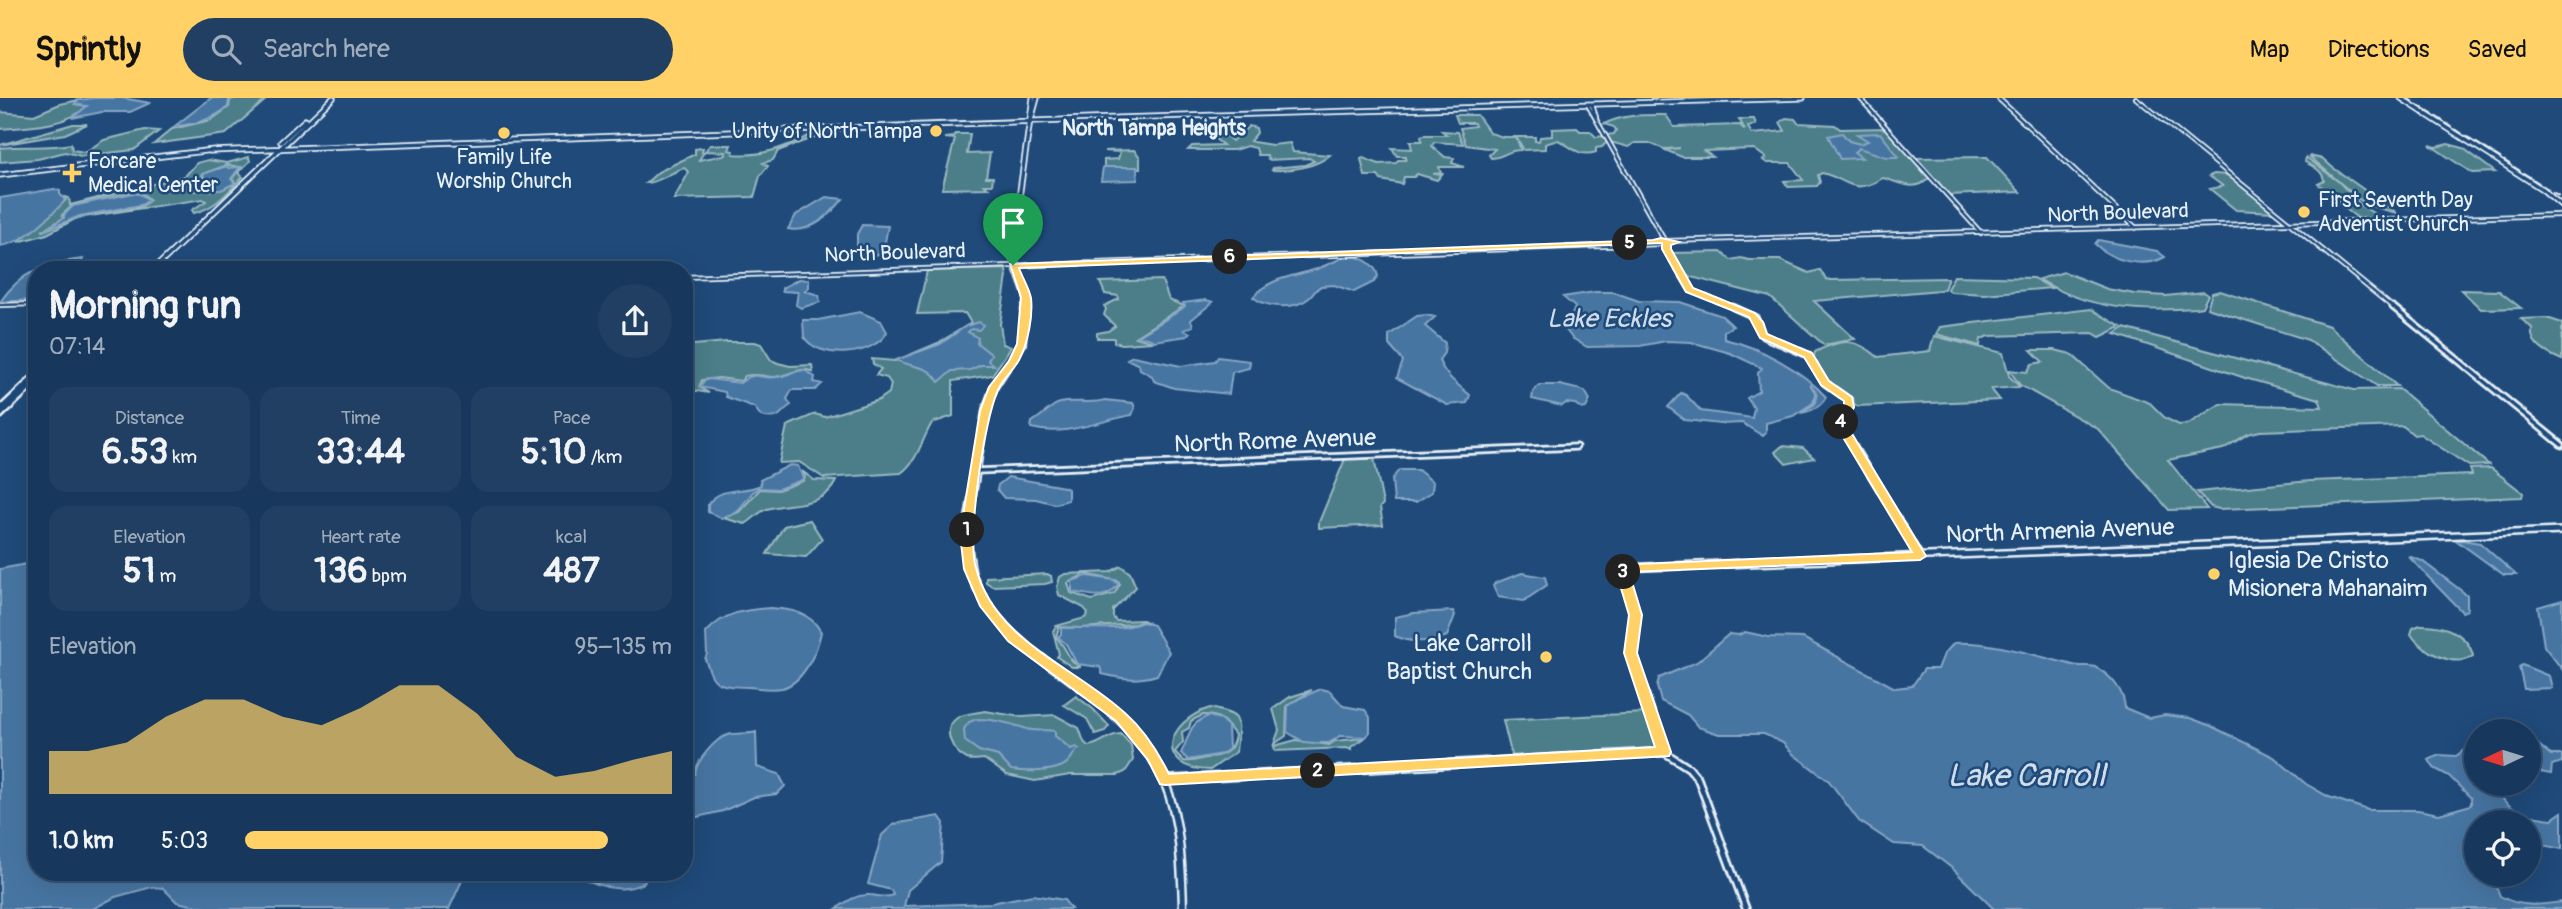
<!DOCTYPE html>
<meta charset="utf-8">
<style>
:root{--surface:#17385c;--page:#203f62;--text:#f1f3f6;--muted:#9eacbb;--line:#365272;--accent:#ffd166}
body{margin:0;font-family:Pangolin,sans-serif;background:var(--page);color:var(--text);height:100vh;display:flex;flex-direction:column;font-size:26px;white-space:nowrap}
*{box-sizing:border-box;margin:0}
p{font-size:23px;color:var(--muted)}
.icon{flex:none;width:38px;height:38px;fill:none;stroke:currentColor;stroke-width:2;stroke-linecap:round;stroke-linejoin:round}
.map{position:relative;flex:1;overflow:hidden}
.panel{position:absolute;left:28px;top:163px;width:665px;height:620px;display:flex;flex-direction:column;background:var(--surface);border-radius:28px;box-shadow:0 7px 28px #0002,0 0 0 2px var(--line)}
.panel>*{flex:none}
.needle{width:46px;rotate:266deg}
.fabs{position:absolute;left:2464px;top:621px;display:grid;gap:14px}
.fabs a{display:grid;place-items:center;width:77px;height:77px;border-radius:50%;background:var(--surface);box-shadow:0 7px 28px #0002,0 0 0 2px var(--line);font-size:35px}
.pin{position:absolute;display:grid;place-items:center;width:60px;height:60px;color:#fff;margin:-72px -30px;border-radius:50% 50% 50% 0;rotate:-45deg;box-shadow:0 0 7px #0007}
.pin .icon{rotate:45deg}
.km{position:absolute;width:35px;height:35px;margin:-18px;border-radius:50%;background:#222;color:#fff;font-size:19px;line-height:35px;text-align:center}
.round{display:grid;place-items:center;flex:none;width:74px;height:74px;border-radius:37px;background:var(--page)}
.head{display:flex;align-items:center;justify-content:space-between;height:119px;padding:0 21px}
h1{font-size:38px;font-weight:800;line-height:52px}
.metrics{display:grid;grid-template-columns:repeat(3,1fr);gap:10px;height:119px;padding:7px 21px}
.metrics div{display:grid;align-content:center;border-radius:18px;background:var(--page);text-align:center}
.metrics b{font-size:35px;font-weight:800}
.metrics small{font-size:19px;font-weight:400}
.metrics p{font-size:19px}
.chart{height:196px;padding:14px 21px}
.chart p{display:flex;justify-content:space-between}
.chart svg{width:100%;height:126px;margin-top:7px;fill:var(--accent);opacity:.7}
ul{padding:0 21px;list-style:none;font-size:23px}
li{display:grid;grid-template-columns:112px 84px 1fr;align-items:center;height:52px}
li i{height:18px;border-radius:9px;background:var(--accent)}
header{display:flex;align-items:center;gap:42px;box-sizing:border-box;height:98px;padding:0 35px;background:var(--accent);color:#111}
header strong{font-size:33px}
nav{display:flex;gap:38px;margin-inline-start:auto;font-size:24px}
.search{width:490px;height:63px;background:var(--page);display:flex;align-items:center;gap:18px;box-sizing:border-box;padding:0 24px;border-radius:38px;color:var(--muted);font-size:26px}
.map>svg:first-child{display:block}
</style>
<header>
<strong>Sprintly</strong>
<div class="search"><svg class="icon" aria-label="search" viewBox="0 0 24 24"><circle cx="10" cy="10" r="6"/><path d="M15 15l6 6"/></svg>Search here</div>
<nav><a>Map</a><a>Directions</a><a>Saved</a></nav>
</header>
<div class="map">
<svg width="2562" height="811" viewBox="0 0 2562 811">
<rect width="100%" height="100%" fill="#1f4a7a"/>
<filter id="ink" filterUnits="userSpaceOnUse"><feTurbulence type="fractalNoise" baseFrequency=".0143" numOctaves="2"/><feDisplacementMap in="SourceGraphic" scale="14" xChannelSelector="R" yChannelSelector="G"/><feConvolveMatrix kernelMatrix="1 2 1 2 8 2 1 2 1" color-interpolation-filters="sRGB"/></filter>
<g filter="url(#ink)">
<path fill="#4c7e89" stroke="#9ab8c0" stroke-width="2" fill-rule="evenodd" d="M237,0H268L226,36L154,46L172,31L211,22L229,9L230,2Z
M79,2L75,6L88,8C67,28 29,29 0,31V14L34,17L60,6Z
M1455,17H1477L1490,35L1503,39H1535V43H1539L1540,39L1552,38V31L1577,30L1580,33H1590L1596,39L1604,38L1607,44L1602,49L1596,50V54C1579,60 1571,48 1558,42L1545,46V51L1524,52L1516,39L1521,52C1506,52 1504,60 1491,60L1489,57L1495,51L1466,47L1460,30L1475,28L1474,25H1458Z
M1666,17L1674,29L1740,27L1745,32L1739,21H1754L1756,26L1748,29L1752,36L1785,33L1780,24L1786,20L1795,21L1798,25L1835,27L1840,31L1886,30L1929,80C1916,95 1899,84 1883,80C1851,99 1849,81 1822,75L1818,77L1820,84L1817,88L1788,89L1784,83L1803,82L1790,65H1767L1763,62L1766,60L1754,51L1704,53L1713,59H1682L1665,52L1680,50L1664,51L1649,45H1635L1628,49L1610,44L1606,37L1614,36L1616,32L1614,29L1604,26C1624,16 1644,17 1666,17Z
M73,26H87L65,36L0,47Z
M1207,26L1223,35L1232,43L1249,28L1256,30L1257,35L1250,43L1253,44L1272,47L1290,45L1293,54L1330,57C1316,69 1292,73 1272,72L1273,70L1305,67L1314,63L1309,60L1268,62L1267,57H1258L1256,50L1247,48L1234,52H1188L1192,48L1223,47L1215,41L1188,32L1191,27Z
M145,32L159,33L134,52L81,58L65,54L38,61L0,64V50C24,47 46,51 71,46L72,52L85,54L104,42Z
M1442,33L1458,34L1463,46L1434,44L1432,48L1445,59L1454,60L1452,65L1464,69H1439L1441,75L1433,76H1442L1437,82L1417,76L1414,79H1404L1402,86L1381,82L1378,78H1365L1361,61L1363,60L1379,66L1396,65L1398,62H1406V58H1397L1392,50L1412,51L1410,43H1422L1421,38L1424,37H1447Z
M813,36L815,39L778,53L773,62L763,65L768,68L760,78L754,99L674,101L689,74L684,70C671,74 659,85 646,85L658,74L695,56V51L703,50L702,54H704L699,62L725,57L726,54L705,53L710,47H731L729,52L733,53V56C763,59 786,49 813,36Z
M955,36H970L967,56L990,55L986,79H993L992,87H984L988,90L942,91L955,41L945,40L954,39Z
M2448,46L2463,50L2495,74L2472,75L2430,47L2436,49Z
M1134,52L1140,59V70L1104,69V62L1118,61L1120,54L1104,53Z
M2309,58L2323,61L2332,69L2397,115L2374,109L2360,102Z
M249,59L250,63L238,75L243,79C228,94 216,110 194,115L192,112L206,103L203,101L77,120L47,136L18,144L66,102L65,99L69,100L70,107L185,78L197,65L208,62L227,65ZM227,67L241,69L232,81L236,85L221,92L195,93L204,82L202,76ZM133,94L142,95L150,102L142,108L81,119L42,133L63,120L62,117L72,108Z
M1987,59L2020,94L1948,97L1916,60Z
M2306,59L2339,84L2362,108L2381,120L2359,121L2335,103L2339,102L2318,86L2324,83C2323,72 2313,69 2305,64Z
M2214,76L2228,77L2275,114L2236,112L2210,91L2223,88L2209,78Z
M1721,154L1731,162L1741,160L1749,162H1780L1809,175L1820,172L1826,181L1831,182L1948,180L1944,191L1940,192L1814,203L1855,241L1824,247L1770,199L1683,177L1671,155Z
M1006,171L1007,178L1000,226L1003,246L1011,249L992,277L953,283V318L932,325C922,341 918,363 901,375L824,380L799,364L779,365L787,328L815,316L825,319L879,302L889,295L891,286L887,280L876,277L881,271L873,266L872,261L895,263L938,245L971,225L965,215L917,216L927,173Z
M2064,174L2107,191L2135,196L2166,198L2204,194L2208,197L2202,209L2196,210C2141,214 2087,212 2039,181Z
M1954,178L2033,180L2051,190L1985,196L1951,194L1947,191Z
M1162,182L1169,202L1184,208L1135,239L1153,244L1122,246L1114,244V240H1097V235L1108,233L1115,228L1104,217L1106,211L1104,208L1119,201L1118,198L1105,196L1100,184Z
M2461,192L2499,193L2521,210L2481,211Z
M2220,193L2329,228L2397,288H2377L2308,242L2207,210L2212,195Z
M2091,211L2121,229L2100,239L2093,235L1989,238L1981,241L1980,248L1936,236L1940,229Z
M2547,220L2562,225V262C2548,256 2529,247 2532,230L2521,221Z
M2124,230L2354,292L2399,291L2489,367L2469,368L2420,336L2414,337L2403,328L2260,333L2248,336L2223,351L2168,362L2207,411L2169,412L2098,331L2020,287L2009,272L2027,274L2032,266L2043,264L2031,252H2055L2071,256L2109,290L2150,305L2165,320L2179,327L2188,326L2220,306L2322,309L2319,301L2245,280L2115,236Z
M1934,238L2003,255L2009,278L2020,289L1991,291L2000,302L1857,308L1826,284L1813,263L1815,254C1841,241 1855,239 1878,259L1930,253Z
M726,244H755L761,246L771,262L778,265L790,268L812,267L813,274C799,267 788,279 773,279C763,278 756,275 745,278L741,283L719,280L702,282L699,289L709,295L684,291V248Z
M1782,348L1803,350L1814,360L1786,366L1775,354Z
M1374,360L1383,406L1380,409L1383,427L1319,430V424L1345,361Z
M2491,370L2523,395L2522,399L2219,411L2211,409L2197,394L2310,383L2472,377L2470,371Z
M802,373L814,382L836,383C824,410 790,404 767,411C758,414 753,422 745,426L723,420L739,414L760,391L778,392L803,383L805,379Z
M810,422L822,441L806,459L767,456L784,428Z
M1121,468L1130,475L1136,489L1113,512V519L1116,523L1143,522L1149,525L1143,523L1135,526L1081,530L1059,529L1056,539C1067,549 1068,564 1081,569H1072L1057,559L1059,556L1053,533L1056,528L1085,520L1088,515L1084,510L1059,497L1057,489L1060,479L1065,476L1110,474ZM1085,476L1118,483L1120,486L1114,496L1092,502L1071,495L1068,485Z
M1047,476L1051,478L1052,484L1045,486L992,488L986,484V479Z
M2420,527C2442,526 2468,535 2473,558C2454,571 2421,553 2411,536L2413,530Z
M1312,592L1287,608L1286,638L1274,646L1279,632L1273,611L1290,599Z
M1076,598L1093,611L1109,628L1105,633L1095,636L1087,621L1064,607Z
M1210,610C1245,618 1239,620 1236,654L1210,672C1153,671 1166,623 1210,610ZM1203,617C1222,617 1225,624 1235,637C1232,659 1218,657 1201,661C1194,663 1191,664 1184,663L1175,654L1183,644L1182,634L1189,630L1191,623Z
M985,613L1022,619L1055,617L1079,630L1084,644L1088,648C1101,647 1108,636 1121,636L1131,647L1133,662L1125,674L1118,677H1070L1035,683L1007,677L984,661C979,661 972,663 967,661C953,654 940,632 957,620C964,615 977,615 985,613Z
M1645,615L1657,649L1655,652L1512,659L1503,622Z
M1365,640L1351,649V652L1347,650L1275,653L1274,648L1296,642L1329,647L1335,643Z"/>
<path fill="#4674a2" stroke="#87a6c4" stroke-width="2" d="M94,0H122L150,5L130,14H102L72,20L87,8L75,6L79,2Z
M211,0H235L229,2L228,9C211,22 196,26 175,28Z
M1842,35L1849,43L1860,46L1868,43L1857,36L1880,35L1899,59H1886L1859,50L1854,54L1862,60L1840,61L1828,38Z
M227,68L228,70L240,69L231,81L235,85L221,92H196L205,81L203,76Z
M1103,69H1137L1138,82L1101,83Z
M54,91L60,93V96L65,102L62,106C46,122 22,146 0,148V100Z
M133,95L140,96L149,102L141,107L80,118L43,133L64,120V117L73,108Z
M826,99L843,101C830,117 811,136 788,131L796,117Z
M862,127L888,128L883,155L868,159L857,154V136Z
M2098,142L2157,153L2165,159C2143,171 2112,163 2095,146Z
M1347,158C1360,158 1375,165 1378,178L1374,184L1354,194L1334,187L1321,188C1315,191 1314,196 1309,200C1295,212 1266,210 1253,199C1271,179 1292,179 1317,171C1327,167 1337,162 1347,158Z
M83,161L82,164L68,171L37,172V196L30,202L0,204C22,172 47,165 83,161Z
M799,181L809,182V189L805,193L819,197L820,204L801,210L796,207L798,194L782,193V190Z
M1595,194H1613L1639,203L1680,204L1722,218L1733,228L1724,233V241C1760,249 1802,272 1826,299C1821,309 1812,313 1801,315L1815,306L1817,296L1810,286L1816,296L1813,305L1793,318L1766,325V335L1763,338L1742,325L1720,326L1685,322L1668,309L1681,295L1686,297L1701,313L1752,320L1754,310L1747,300L1759,293L1758,275L1762,270L1730,255L1691,244L1666,243L1640,248L1587,249L1572,240L1566,232L1575,209L1563,199Z
M1206,202L1213,204L1191,222L1193,228L1184,232L1190,235L1187,238L1154,243L1148,240L1136,239C1141,237 1182,212 1185,208L1183,205Z
M860,214L881,223L887,234C875,258 819,263 804,239L803,222H818Z
M1426,217L1435,219L1425,228L1445,245L1444,255L1439,262C1444,277 1458,287 1470,297L1467,305L1447,307L1397,280L1403,263L1389,247V237L1417,218Z
M979,224L983,227L979,232L971,231L968,234L978,240L977,245L991,256L988,263L994,267H981L970,272L952,273L939,284C927,265 918,272 896,262L940,246L966,228Z
M1133,258L1181,268L1215,263L1218,259L1250,263L1249,270L1232,274L1229,296L1174,290L1154,283L1152,278L1140,271L1139,267L1127,261Z
M804,272L815,279L814,284L822,286L815,292H792L787,301L791,307C778,315 782,323 761,318L754,309L726,299L725,294L700,289L704,283L709,281L740,285C757,271 759,282 777,279C786,278 795,273 804,272Z
M1539,287H1560L1585,293L1590,302L1586,310L1582,311L1575,306L1566,305L1562,308L1532,301L1533,294Z
M1105,302L1133,305L1135,310L1132,317C1098,323 1066,339 1031,330L1032,324C1041,319 1047,312 1055,307C1066,300 1090,307 1105,302Z
M790,367L798,368L803,380L802,382L778,391L759,390L753,394L737,414L721,420L708,414V406C722,387 742,396 761,387L760,382Z
M1399,372H1418L1433,384L1432,394L1416,404H1394L1392,381Z
M1008,379L1064,389L1068,391V402L1055,406L1036,401L1004,400L997,392L998,387Z
M2462,442L2480,445L2516,477H2504L2457,443Z
M2408,458L2422,463L2463,494L2467,498V512L2462,514Z
M37,464V774H466L449,811H211L177,804L163,790L152,789L115,799L93,811H0V471Z
M1522,475L1545,479L1547,487L1524,503L1498,499L1493,488L1495,485Z
M1087,478L1114,482L1118,486C1107,505 1090,496 1072,494V483Z
M2562,502V571L2544,548L2538,509Z
M770,510C790,511 811,514 821,534C817,554 803,585 782,590C772,592 759,590 749,589C740,589 724,589 717,584C709,578 709,569 705,561L707,556L706,535C724,514 744,512 770,510Z
M1453,513L1455,517L1447,538C1433,544 1410,546 1395,538V519L1414,515Z
M1143,524L1153,527L1169,554L1157,577C1137,583 1122,581 1102,576L1100,569L1077,566L1066,546L1058,539L1061,536V530C1087,529 1118,534 1143,524Z
M1745,534L1768,539L1803,540L1895,590L1912,588L1924,571H1938L1944,556L1954,545C1993,543 2036,558 2073,567C2080,569 2089,567 2095,569C2112,578 2124,593 2125,610L2149,620L2165,617L2190,620L2211,628L2274,659L2306,686L2329,699L2368,712H2418L2439,716L2471,707V700L2449,678L2434,670L2429,662L2439,657L2456,658L2476,643V686H2497C2500,712 2531,719 2552,721L2562,714V751L2538,746L2529,754V724H2476V777H2492L2500,798C2521,810 2539,807 2562,804V811H1994L1953,771L1923,748L1894,746L1859,723L1829,683L1793,656L1783,645L1764,636H1719L1698,629L1688,617L1661,603L1657,589L1659,580L1697,564L1729,536L1739,537Z
M2522,567L2549,578L2552,590L2524,591L2519,569Z
M1321,591L1330,593L1343,608L1365,612L1370,619V634L1366,639L1340,638L1329,645H1315L1304,644L1287,634L1288,608L1300,600Z
M1209,618L1220,621L1228,628L1229,651L1222,656L1188,662L1181,655C1190,638 1188,625 1209,618Z
M977,621C995,621 1010,625 1027,631C1035,634 1046,631 1055,633V638L1071,651L1076,649L1079,651C1072,655 1074,658 1069,663C1059,675 1025,674 1011,672L998,658L979,653L965,643L964,631L969,624Z
M756,634L757,669L779,676L785,688L777,696L754,699L723,713L684,722V678L695,676C696,664 715,640 728,637C737,634 747,637 756,634Z
M2529,639L2551,657H2562V664L2552,667L2551,676L2529,672Z
M939,718L944,725L941,764L908,792L904,808L991,805L1033,797L1064,802L1071,811H836C846,804 856,796 869,797C878,797 884,801 893,797L891,792L868,786L882,737L894,726Z
M583,774H649L644,785C622,795 603,790 581,779Z"/>
<g fill="none" stroke-linecap="round" stroke-linejoin="round">
<g stroke="#e8f1f8" stroke-width="6">
<path id="minor-far2" d="M1860,0L1981,135
M1998,0L2136,130
M2136,0L2395,211
M1588,7L1664,142
M1592,7L1596,19
M1666,143L2562,117
M1662,146L1690,192L1737,211
M684,179L1661,146
M0,207L37,206"/>
</g>
<g stroke="#e8f1f8" stroke-width="9">
<path id="minor-far1" d="M1733,209L1755,219L1763,238L1808,257L1825,285L1849,302V309L1840,326L1920,458
M2393,209L2562,347
M977,373L1576,349"/>
</g>
<g stroke="#e8f1f8" stroke-width="10">
<path id="minor" d="M1664,654L1689,670L1698,681L1746,811"/>
</g>
<g stroke="#e8f1f8" stroke-width="7">
<path id="major-far2" d="M2401,0L2542,91L2562,108
M1117,20L1803,0
M1031,22L1037,0
M281,44L305,22
M210,53L1119,20
M0,77L214,52
M153,172L333,0
M1025,211L1026,199L1011,157L1033,0"/>
</g>
<g stroke="#e8f1f8" stroke-width="10">
<path id="major-far1" d="M0,312L37,277
M0,317L37,282
M972,476L966,437L986,311L994,289L1022,246L1025,209
M1623,476L1621,470L2562,433"/>
</g>
<g stroke="#e8f1f8" stroke-width="11">
<path id="major" d="M971,475C987,517 1019,545 1055,570C1162,647 1180,679 1183,811
M1165,682L1664,654L1631,555L1636,517L1623,475"/>
</g>
<use href="#minor-far2" stroke="#1f4a7a" stroke-width="2.5"/>
<use href="#minor-far1" stroke="#1f4a7a" stroke-width="3.5"/>
<use href="#minor" stroke="#1f4a7a" stroke-width="4.5"/>
<use href="#major-far2" stroke="#1f4a7a" stroke-width="3.5"/>
<use href="#major-far1" stroke="#1f4a7a" stroke-width="5"/>
<use href="#major" stroke="#1f4a7a" stroke-width="6"/>
<path stroke="#e8f1f8" stroke-width="2" stroke-dasharray="8 3.5" stroke-linecap="butt" d="M2407,0L2562,100"/>
</g>
</g>
<path fill="#ffd166" stroke="#fff" stroke-width="2" fill-rule="evenodd" d="M1661,140L1679,144L1671,147V151L1693,190L1755,215L1763,224L1767,236L1812,255L1829,283L1852,299L1854,309L1846,326L1926,458L1920,462L1629,474L1642,517L1637,555L1671,654L1669,658L1165,687L1160,686L1148,662L1116,623L1008,543L980,508L964,471L960,436L980,313L989,289L1009,263L1017,246L1021,199L1010,166L1653,142ZM1662,145V151L1686,194L1749,219L1760,240L1804,259L1821,287L1844,303V309L1835,326L1912,454L1617,467L1615,470L1629,517L1624,555L1655,649L1169,676C1158,654 1144,632 1126,616C1076,569 995,544 976,470C967,439 984,322 998,292C1003,281 1013,273 1019,262C1028,245 1033,218 1031,200C1029,190 1022,179 1019,170Z"/>
<g fill="#ffd166" stroke="#1f4a7a" stroke-width="2.5">
<circle cx="936" cy="33" r="7"/>
<circle cx="504" cy="35" r="7"/>
<path d="M68.5 64.5h7v7h7v7h-7v7h-7v-7h-7v-7h7z"/>
<circle cx="2304" cy="114" r="7"/>
<circle cx="2214" cy="476" r="7"/>
<circle cx="1546" cy="559" r="7"/>
</g>
<g text-anchor="middle" dominant-baseline="central" stroke-width="5" stroke-linejoin="round" paint-order="stroke">
<g font-size="21" font-weight="bold" fill="#e8f1f8" stroke="#1f4a7a">
<text x="1154" y="30">North Tampa Heights</text>
</g>
<g font-size="21" fill="#e8f1f8" stroke="#1f4a7a" text-anchor="start">
<text x="922" y="33" text-anchor="end">Unity of North Tampa</text>
<text x="504" y="59" text-anchor="middle">Family Life<tspan x="504" dy="24">Worship Church</tspan></text>
<text x="88" y="63">Forcare<tspan x="88" dy="24">Medical Center</tspan></text>
<text x="2318" y="102">First Seventh Day<tspan x="2318" dy="24">Adventist Church</tspan></text>
</g>
<g font-size="21" fill="#e8f1f8" stroke="#1f4a7a">
<text transform="translate(2118 115) rotate(-2)">North Boulevard</text>
<text transform="translate(895 155) rotate(-2)">North Boulevard</text>
</g>
<g font-size="24" fill="#e8f1f8" stroke="#1f4a7a">
<text transform="translate(1275 343) rotate(-2)">North Rome Avenue</text>
<text transform="translate(2060 433) rotate(-2)">North Armenia Avenue</text>
</g>
<g font-size="24" fill="#e8f1f8" stroke="#1f4a7a" text-anchor="start">
<text x="2228" y="462">Iglesia De Cristo<tspan x="2228" dy="28">Misionera Mahanaim</tspan></text>
<text x="1532" y="545" text-anchor="end">Lake Carroll<tspan x="1532" dy="28">Baptist Church</tspan></text>
</g>
<g font-size="26" font-style="italic" fill="#d0deeb" stroke="#1f4a7a">
<text x="1609" y="221">Lake Eckles</text>
</g>
<g font-size="32" font-style="italic" fill="#d0deeb" stroke="#1f4a7a">
<text x="2026" y="678">Lake Carroll</text>
</g>
</g>
</svg>
<div class="fabs">
<a><svg class="needle" viewBox="-14 -14 28 28"><path d="M0-13l5 13h-10z" fill="#e53935"/><path d="M0 13l5-13h-10z" fill="#9eacbb"/></svg></a>
<a><svg class="icon" aria-label="locate" viewBox="0 0 24 24"><circle cx="12" cy="12" r="6"/><path d="M12 2v4M12 18v4M2 12h4M18 12h4"/></svg></a>
</div>
<div class="pin" style="left:1013px;top:167px;background:#1e9e55"><svg class="icon" aria-label="arrive" viewBox="0 0 24 24"><path d="M6 21V4h12l-3 4 3 4H6"/></svg></div>
<b class="km" style="left:967px;top:432px">1</b>
<b class="km" style="left:1318px;top:673px">2</b>
<b class="km" style="left:1623px;top:474px">3</b>
<b class="km" style="left:1841px;top:324px">4</b>
<b class="km" style="left:1630px;top:145px">5</b>
<b class="km" style="left:1230px;top:159px">6</b>
<section class="panel">
<div class="head"><div><h1>Morning run</h1><p>07:14</p></div><a class="round"><svg class="icon" aria-label="share" viewBox="0 0 24 24"><path d="M12 15V3M7 8l5-5 5 5M5 13v7h14v-7"/></svg></a></div>
<div class="metrics">
<div><p>Distance</p><b>6.53<small> km</small></b></div>
<div><p>Time</p><b>33:44</b></div>
<div><p>Pace</p><b>5:10<small> /km</small></b></div>
</div>
<div class="metrics">
<div><p>Elevation</p><b>51<small> m</small></b></div>
<div><p>Heart rate</p><b>136<small> bpm</small></b></div>
<div><p>kcal</p><b>487</b></div>
</div>
<div class="chart"><p><span>Elevation</span>95–135 m</p>
<svg viewBox="0 0 160 44" preserveAspectRatio="none"><path d="M0 44V29L10 29L20 26L30 17L40 11L50 11L60 17L70 20L80 14L90 6L100 6L110 16L120 31L130 38L140 36L150 32L160 29V44z"/></svg>
</div>
<ul>
<li><b>1.0 km</b>5:03<i style="width:85%"></i></li>
</ul>
</section>
</div>
